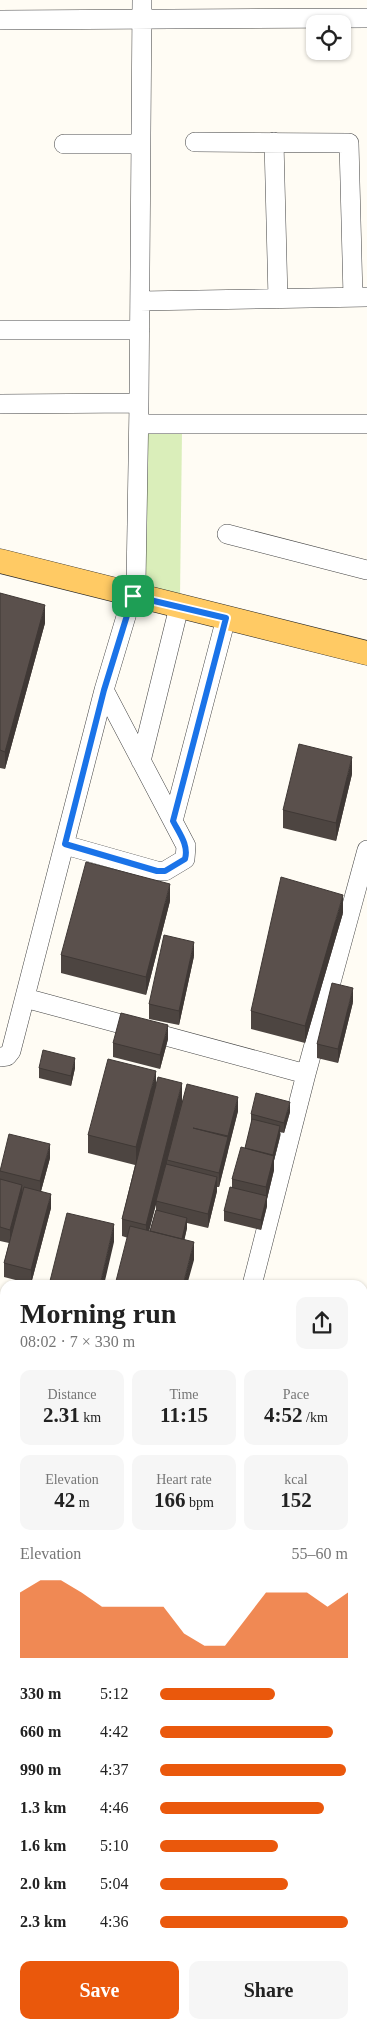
<!DOCTYPE html>
<meta charset="utf-8">
<style>
:root{--surface:#fff;--page:#f6f6f6;--text:#222;--muted:#767676;--accent:#ea580c}
body{margin:0;font-family:"Times New Roman",serif;background:var(--page);color:var(--text);height:100vh;display:flex;flex-direction:column;font-size:19px;white-space:nowrap}
*{box-sizing:border-box;margin:0}
p{font-size:16px;color:var(--muted)}
.icon{flex:none;width:28px;height:28px;fill:none;stroke:currentColor;stroke-width:2;stroke-linecap:round;stroke-linejoin:round}
.map{position:relative;flex:1;overflow:hidden}
.side{position:absolute;left:0px;top:1280px;width:368px;height:749px;display:flex;flex-direction:column;background:var(--surface);border-radius:15px 15px 0 0;box-shadow:0 1px 4px #0004}
.side>*{flex:none}
.controls{position:absolute;left:306px;top:15px;display:grid;gap:10px}
.controls a{display:grid;place-items:center;width:45px;height:45px;border-radius:10px;background:var(--surface);box-shadow:0 1px 4px #0004;font-size:25px}
.pin{position:absolute;display:grid;place-items:center;width:42px;height:42px;color:#fff;margin:-21px;border-radius:10px;box-shadow:0 2px 8px #0006}
.round{display:grid;place-items:center;flex:none;width:52px;height:52px;border-radius:10px;background:var(--page)}
.head{display:flex;align-items:center;justify-content:space-between;height:85px;padding:0 20px}
h1{font-size:28px;font-weight:700;line-height:38px}
.stats{display:grid;grid-template-columns:repeat(3,1fr);gap:8px;height:85px;padding:5px 20px}
.stats div{display:grid;align-content:center;border-radius:10px;background:var(--page);text-align:center}
.stats b{font-size:21px;font-weight:700}
.stats small{font-size:14px;font-weight:400}
.stats p{font-size:14px}
.chart{height:140px;padding:10px 20px}
.chart p{display:flex;justify-content:space-between}
.chart svg{width:100%;height:90px;margin-top:5px;fill:var(--accent);opacity:.7}
.button{display:flex;gap:10px;margin-top:auto;padding:10px 20px}
.button a{flex:1;height:58px;border-radius:10px;background:var(--accent);color:#fff;font-size:20px;font-weight:700;line-height:58px;text-align:center}
.button a+a{background:var(--page);color:var(--text)}
ul{padding:0 20px;list-style:none;font-size:16px}
li{display:grid;grid-template-columns:80px 60px 1fr;align-items:center;height:38px}
li i{height:12px;border-radius:6px;background:var(--accent)}
.map>svg:first-child{display:block}
</style>
<div class="map">
<svg width="367" height="2028" viewBox="0 0 367 2028">
<rect width="100%" height="100%" fill="#fffcf4"/>
<path fill="#daeeba" d="M145,432H182L180,598L143,588Z"/>
<g fill="none" stroke-linecap="round" stroke-linejoin="round">
<g stroke="#444" stroke-width="20">
<path id="minor" d="M0,20L367,18
M195,142L349,143L353,297
M274,142L278,299
M64,144H141
M140,301L367,297
M0,330H140
M0,404L139,403
M139,424H367
M227,534L367,570
M141,761L179,607
M173,821L226,618
M65,845L157,871H165L185,859L186,846L104,690
M25,998L306,1074
M0,1057L7,1056L11,1051L104,690L136,583L139,403L142,0
M252,1285L306,1074L367,850
M362,1445L367,1446
M0,1498L5,1499
M362,1631L367,1632
M362,1908L367,1910
M10,2028L11,2024"/>
</g>
<g stroke="#222" stroke-width="25">
<path id="major" d="M0,561L367,653"/>
</g>
<use href="#minor" stroke="#fff" stroke-width="19"/>
<use href="#major" stroke="#ffca64" stroke-width="24"/>
</g>
<path fill="#4d4541" fill-rule="evenodd" d="M0,593L45,623L5,769L0,768Z
M352,774L336,841L283,828V810Z
M170,901L146,995L61,973V955Z
M343,913L305,1043L251,1029V1011Z
M194,956L179,1025L149,1019V1004Z
M353,1002L338,1063L317,1058V1044Z
M168,1039L160,1069L113,1057V1043Z
M39,1068H75L71,1086L39,1078Z
M156,1085L182,1101L238,1111L219,1187H217V1191L208,1228L187,1223V1228L184,1240L194,1260L122,1236V1219L135,1165L88,1153V1135ZM156,1202V1210L150,1231H149Z
M290,1112L284,1133L280,1132V1136L274,1160V1170L267,1199V1206L261,1230L224,1221V1211L232,1187V1179L245,1148L251,1125V1114Z
M50,1158L41,1191L51,1208L31,1284L4,1277V1263L9,1243L0,1241V1170Z
M0,1428L5,1430V1486L0,1484Z
M5,1561V1580L3,1579V1565Z
M5,1667V1720L0,1718V1680Z
M367,1765V1898L362,1896V1778Z"/>
<path fill="#3f3835" d="M45,605V623L5,769V752Z
M352,757V774L336,841V823Z
M170,884V901L146,995V977Z
M343,895V913L305,1043V1026Z
M194,942V956L179,1025V1011Z
M353,988V1002L338,1063V1049Z
M168,1025V1039L160,1069V1055Z
M75,1058V1068L71,1086V1076Z
M156,1071V1089L136,1165V1147Z
M182,1083V1101L167,1160V1163L146,1243V1225Z
M238,1097V1111L228,1150V1136Z
M290,1102V1112L284,1133V1123Z
M280,1126V1136L274,1160V1170L267,1199V1206L261,1230V1220L266,1198V1187L272,1158Z
M228,1137V1151L219,1187V1173Z
M50,1144V1158L40,1195V1181Z
M217,1177V1191L208,1228V1214Z
M22,1185V1199L10,1244V1230Z
M51,1194V1208L31,1284V1270Z
M187,1218V1228L182,1251V1241Z
M114,1224V1242L104,1285H100Z
M194,1242V1260L187,1285H183Z"/>
<path fill="#5a504c" stroke="#3f3835" d="M0,593L45,605L5,752L0,750Z
M299,744L352,757L336,823L283,810Z
M86,862L170,884L146,977L61,955Z
M281,877L343,895L305,1026L251,1011Z
M164,935L194,942L179,1011L149,1004Z
M332,983L353,988L338,1049L317,1044Z
M121,1013L168,1025L160,1055L113,1043Z
M43,1050L75,1058L71,1076L39,1068Z
M108,1059L156,1071L136,1147L88,1135Z
M158,1077L182,1083L146,1225L122,1219Z
M187,1084L238,1097L228,1136L193,1128L228,1137L219,1173L167,1160Z
M256,1093L290,1102L284,1123L251,1114Z
M252,1119L280,1126L273,1155L245,1148Z
M9,1134L50,1144L40,1181L0,1171Z
M241,1147L274,1156L266,1187L232,1179Z
M166,1164L217,1177L208,1214L156,1201Z
M0,1179L22,1185L10,1230L0,1227Z
M24,1187L51,1194L31,1270L4,1263Z
M230,1187L267,1196L261,1220L224,1211Z
M156,1210L187,1218L182,1239L150,1231Z
M67,1213L114,1224L100,1285H49Z
M130,1226L194,1242L183,1285H115Z
M0,1428L5,1430V1468L0,1466Z
M5,1667V1702L0,1701V1680Z
M367,1765V1880L362,1879V1778Z"/>
<g fill="none" stroke-linecap="round" stroke-linejoin="round">
<g stroke="#fff" stroke-width="10">
<path id="route" d="M133,596L226,618L173,821C179,833 189,845 185,859L165,871H157L65,844L104,690Z"/>
</g>
<use href="#route" stroke="#1a73e8" stroke-width="6"/>
</g>
</svg>
<div class="controls">
<a><svg class="icon" aria-label="locate" viewBox="0 0 24 24"><circle cx="12" cy="12" r="6"/><path d="M12 2v4M12 18v4M2 12h4M18 12h4"/></svg></a>
</div>
<div class="pin" style="left:133px;top:596px;background:#1e9e55"><svg class="icon" aria-label="arrive" viewBox="0 0 24 24"><path d="M6 21V4h12l-3 4 3 4H6"/></svg></div>
<section class="side">
<div class="head"><div><h1>Morning run</h1><p>08:02 · 7 × 330 m</p></div><a class="round"><svg class="icon" aria-label="share" viewBox="0 0 24 24"><path d="M12 15V3M7 8l5-5 5 5M5 13v7h14v-7"/></svg></a></div>
<div class="stats">
<div><p>Distance</p><b>2.31<small> km</small></b></div>
<div><p>Time</p><b>11:15</b></div>
<div><p>Pace</p><b>4:52<small> /km</small></b></div>
</div>
<div class="stats">
<div><p>Elevation</p><b>42<small> m</small></b></div>
<div><p>Heart rate</p><b>166<small> bpm</small></b></div>
<div><p>kcal</p><b>152</b></div>
</div>
<div class="chart"><p><span>Elevation</span>55–60 m</p>
<svg viewBox="0 0 160 44" preserveAspectRatio="none"><path d="M0 44V12L10 6L20 6L30 12L40 19L50 19L60 19L70 19L80 32L90 38L100 38L110 25L120 12L130 12L140 12L150 19L160 12V44z"/></svg>
</div>
<ul>
<li><b>330 m</b>5:12<i style="width:61%"></i></li>
<li><b>660 m</b>4:42<i style="width:92%"></i></li>
<li><b>990 m</b>4:37<i style="width:99%"></i></li>
<li><b>1.3 km</b>4:46<i style="width:87%"></i></li>
<li><b>1.6 km</b>5:10<i style="width:63%"></i></li>
<li><b>2.0 km</b>5:04<i style="width:68%"></i></li>
<li><b>2.3 km</b>4:36<i style="width:100%"></i></li>
</ul>
<div class="button"><a>Save</a><a>Share</a></div>
</section>
</div>
